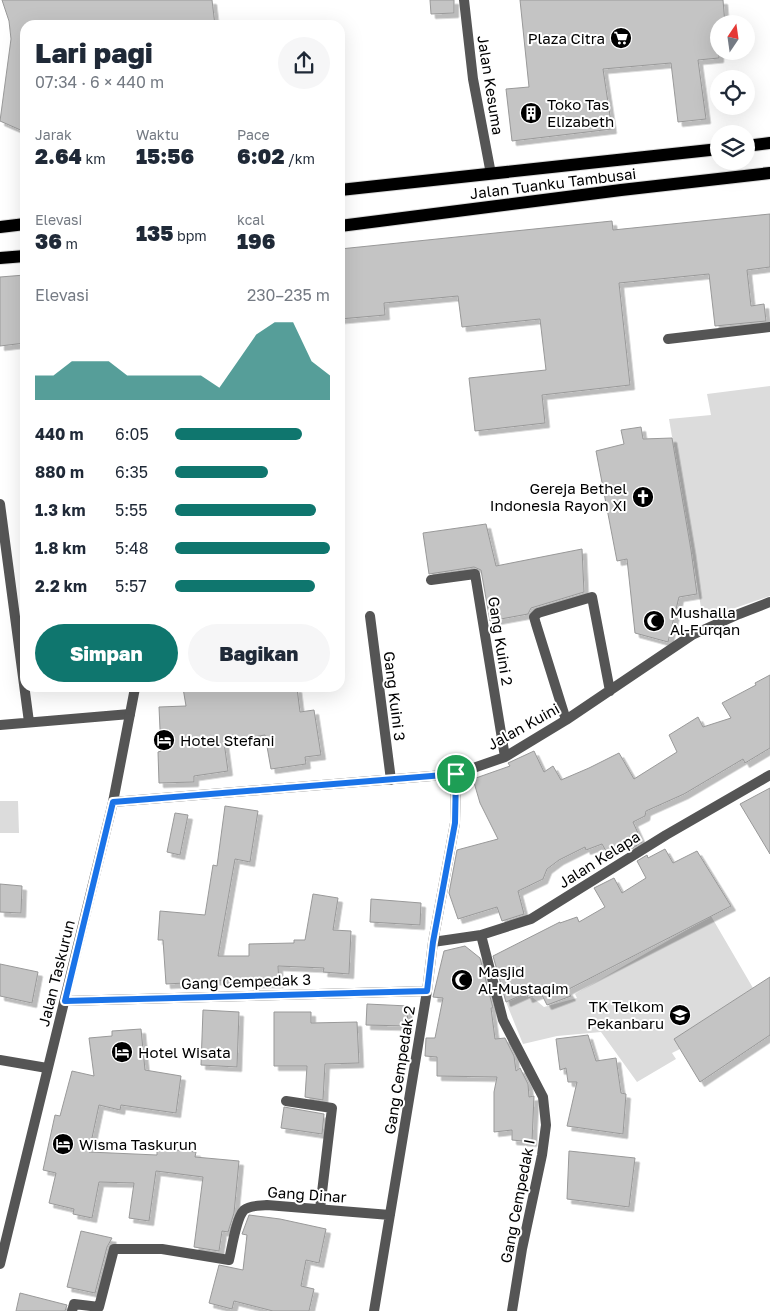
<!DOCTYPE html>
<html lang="id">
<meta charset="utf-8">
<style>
:root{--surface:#fff;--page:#f6f6f7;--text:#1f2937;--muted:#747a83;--accent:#0f766e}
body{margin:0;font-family:"Golos Text",sans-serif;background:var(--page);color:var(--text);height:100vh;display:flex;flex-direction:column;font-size:19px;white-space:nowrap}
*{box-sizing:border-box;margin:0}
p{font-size:16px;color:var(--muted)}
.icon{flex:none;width:28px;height:28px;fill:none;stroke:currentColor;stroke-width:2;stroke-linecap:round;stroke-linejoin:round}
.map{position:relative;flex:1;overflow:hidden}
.side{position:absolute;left:20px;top:20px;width:325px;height:672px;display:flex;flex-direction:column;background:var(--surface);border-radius:15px;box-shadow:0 5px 20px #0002}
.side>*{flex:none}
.needle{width:32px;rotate:13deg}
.controls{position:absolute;left:710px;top:15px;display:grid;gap:10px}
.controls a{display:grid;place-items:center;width:45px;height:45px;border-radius:50%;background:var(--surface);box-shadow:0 5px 20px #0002;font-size:25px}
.pin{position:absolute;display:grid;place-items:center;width:42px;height:42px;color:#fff;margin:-21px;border:2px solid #fff;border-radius:50%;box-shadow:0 1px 5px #0007}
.round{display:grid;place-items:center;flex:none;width:52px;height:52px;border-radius:26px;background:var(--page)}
.head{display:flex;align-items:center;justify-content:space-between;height:85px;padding:0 15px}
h1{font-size:28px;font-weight:800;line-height:38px}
.figures{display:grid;grid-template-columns:repeat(3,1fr);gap:8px;height:85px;padding:5px 15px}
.figures div{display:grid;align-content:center}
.figures b{font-size:21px;font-weight:800}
.figures small{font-size:14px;font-weight:400}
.figures p{font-size:14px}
.chart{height:140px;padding:10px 15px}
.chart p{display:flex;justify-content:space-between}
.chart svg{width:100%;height:90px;margin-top:5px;fill:var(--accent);opacity:.7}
.primary-button{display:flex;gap:10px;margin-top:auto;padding:10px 15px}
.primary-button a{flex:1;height:58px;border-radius:30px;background:var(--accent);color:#fff;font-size:20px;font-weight:800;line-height:58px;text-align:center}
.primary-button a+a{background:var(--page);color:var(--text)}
ul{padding:0 15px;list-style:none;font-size:16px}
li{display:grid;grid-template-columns:80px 60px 1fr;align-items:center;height:38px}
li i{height:12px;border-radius:6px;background:var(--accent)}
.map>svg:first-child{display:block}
</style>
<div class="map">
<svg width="770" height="1311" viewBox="0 0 770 1311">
<defs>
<filter id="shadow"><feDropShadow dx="4.5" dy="4.5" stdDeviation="0" flood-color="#0004"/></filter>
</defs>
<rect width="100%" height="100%" fill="#fff"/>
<path fill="#dcdcdc" d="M770,386V596L703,619L669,419L711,415L707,394Z
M0,801H18L19,833H0Z
M711,916L753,988L675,1039L680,1049L672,1053L676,1059L637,1082L601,1032L557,1036L523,1044L506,1002L526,993L528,998L532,997L544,1007L577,998L575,994Z"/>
<path fill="#c4c4c4" stroke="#999" filter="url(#shadow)" d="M2,0H212L215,25H25V132L0,121L11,39L9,21Z
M430,0H454V13L431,14Z
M520,0H723L725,24H719V58L698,60L706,119L678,122L671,63L603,69L612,129L512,141L506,89L529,87Z
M770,214V267L747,270L751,306L764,304L766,321L715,326L709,274L619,283L630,385L542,395L545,423L475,431L469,378L546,370L540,319L462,327L458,296L384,303L385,315L340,319V249L612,221L613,230Z
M25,275V343L0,346V277Z
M641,427L643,439L672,438L691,550L697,594L679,597L668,642L635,633L627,559L617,561L596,451L624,444L621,430Z
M486,524L496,566L582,549L584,592L531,608L528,614L490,621L481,570L474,567L429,574L423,533Z
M770,675V748L745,763L743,759L684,794L646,811L645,816L633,822L642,842L631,849L628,843L607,853L602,844L586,850L585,847L559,860L547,869L543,879L518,891L524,914L502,921L497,907L458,919L449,893L457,850L498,839L480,803L473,779L510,766L508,763L534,751L544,772L553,766L561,780L589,768L619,753L634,779L677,752L669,735L698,717L703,727L731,718L722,703L756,685L755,683Z
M183,688H297L300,712L314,710L321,755L305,757L306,764L271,769L265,735L224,742L228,771L194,776V782L159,783L158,752L161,751L159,707L186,706Z
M770,788V854L740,804Z
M225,806L258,811L250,862L235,859L218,956H249V944L294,943V940H305L313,894L338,898L333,930L351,931L349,974L323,972L324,968L278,966L279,983H250V981L204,980V982L166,984L163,940H158L160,911L205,915L213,865L217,866Z
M175,813L188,815L180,855L167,852Z
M665,849L673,863L697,851L731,906L567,990L571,996L547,1005L541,993L528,998L526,993L506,1002L493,956L560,922V923L577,917L579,922L605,907L594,888L614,878L622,893L646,878L637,861L647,855L648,858Z
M0,884L22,886L21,913L0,912Z
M371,899L421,903L420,925L370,922Z
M465,946L480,958L493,1008H491L495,1039L505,1038L514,1056L516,1071L520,1068L528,1084L529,1097L534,1096L532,1142L512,1140V1130L494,1132V1092L497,1077L437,1076V1057L425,1056L426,1038H435L443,998L433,997L444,951Z
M0,964L38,972L32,1003L0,996Z
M770,977V1035L700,1082L674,1039Z
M367,1004L408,1006L407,1026L366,1025Z
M203,1010L239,1012L237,1067L201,1065Z
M274,1012H311V1023L357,1022L359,1063L325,1064L323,1100L305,1097L307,1066H274Z
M141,1029L145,1070L181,1076L176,1113L121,1105L120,1110L99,1105L89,1152L157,1155V1148L196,1152L195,1157L239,1161L234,1213L228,1232L222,1231L219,1251L194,1247L203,1177L156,1171L149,1221L129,1218L134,1183L99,1182L92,1218L73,1214L74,1209L49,1203L56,1173L43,1170L55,1115L60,1116L72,1071L94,1076L89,1038L112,1036V1031Z
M588,1035L596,1061L616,1058L621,1093L626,1094L623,1134L567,1126L577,1082H568L566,1068L560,1070L556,1039Z
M284,1107L324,1114L322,1134L281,1128Z
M569,1151L635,1158L629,1207L567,1199Z
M249,1215L280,1219L326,1229L319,1263L306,1260L301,1286L314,1289L309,1311H273L234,1301L232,1309L209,1303L219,1265L243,1270L247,1235L242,1234Z
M81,1231L112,1238L107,1247L95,1293L67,1287Z
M20,1293L67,1305L65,1311H16Z"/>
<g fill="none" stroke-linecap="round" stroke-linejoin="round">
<g stroke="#dbdbdb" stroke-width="14">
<path id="primary" d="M746,146L770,143
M340,190L719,149
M340,226L621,190L770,173
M0,227L25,224
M0,258L25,256"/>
</g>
<path stroke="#555" stroke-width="10" d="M464,0L473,79L491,174
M668,339L770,327
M0,504L29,722
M431,580L475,574L505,757
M370,616L391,780
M566,720L536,624L534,617L538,613L592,597L610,691
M0,725L130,714
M113,802L456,774L505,757L566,720L692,635L739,614L770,602
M481,935L503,1020L543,1097L546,1125L542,1155L522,1249L512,1311
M433,942L481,935L531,919L666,835L770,775
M65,1001L427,991
M0,1060L47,1068
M286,1101L332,1108L320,1209
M72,1311L74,1304L99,1307L114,1249H162L229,1260C232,1248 236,1218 244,1210C250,1205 260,1206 267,1205L390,1215
M374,1311L427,991L433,942L455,823L456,774"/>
<path stroke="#555" stroke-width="10" d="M0,1264L113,802L135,688"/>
<use href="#primary" stroke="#000" stroke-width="12"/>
</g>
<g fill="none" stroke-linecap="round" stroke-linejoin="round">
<g stroke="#fff" stroke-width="10">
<path id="route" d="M456,774L455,823L433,942L427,991L65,1001L113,802Z"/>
</g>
<use href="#route" stroke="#1a73e8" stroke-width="6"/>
</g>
<defs>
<g id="supermarket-disc" transform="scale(1.125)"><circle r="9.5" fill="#000" stroke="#fff"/><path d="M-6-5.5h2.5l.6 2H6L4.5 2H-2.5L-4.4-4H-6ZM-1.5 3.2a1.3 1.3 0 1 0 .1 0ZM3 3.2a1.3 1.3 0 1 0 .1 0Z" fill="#fff"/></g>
<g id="building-disc" transform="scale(1.125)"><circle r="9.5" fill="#000" stroke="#fff"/><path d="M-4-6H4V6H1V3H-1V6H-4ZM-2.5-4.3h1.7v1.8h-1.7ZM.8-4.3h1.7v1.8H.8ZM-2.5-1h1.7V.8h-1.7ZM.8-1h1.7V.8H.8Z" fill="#fff"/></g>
<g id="church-disc" transform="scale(1.125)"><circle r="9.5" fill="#000" stroke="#fff"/><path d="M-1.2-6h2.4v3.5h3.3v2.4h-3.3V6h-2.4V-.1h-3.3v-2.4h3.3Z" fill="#fff"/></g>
<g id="mosque-disc" transform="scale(1.125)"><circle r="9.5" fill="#000" stroke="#fff"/><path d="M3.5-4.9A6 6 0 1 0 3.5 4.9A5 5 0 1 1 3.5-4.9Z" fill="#fff"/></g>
<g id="hotel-disc" transform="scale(1.125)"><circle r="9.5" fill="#000" stroke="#fff"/><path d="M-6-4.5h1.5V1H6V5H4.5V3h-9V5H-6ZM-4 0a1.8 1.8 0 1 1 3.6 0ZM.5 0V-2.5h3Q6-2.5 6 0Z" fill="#fff"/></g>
<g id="school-disc" transform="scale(1.125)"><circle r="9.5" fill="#000" stroke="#fff"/><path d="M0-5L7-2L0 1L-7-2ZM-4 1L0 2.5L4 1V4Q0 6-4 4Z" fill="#fff"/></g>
</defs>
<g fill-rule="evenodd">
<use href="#supermarket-disc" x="621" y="38"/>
<use href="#building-disc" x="531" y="113"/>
<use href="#church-disc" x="643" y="497"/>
<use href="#mosque-disc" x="654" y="621"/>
<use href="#hotel-disc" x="164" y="740"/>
<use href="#mosque-disc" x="462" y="980"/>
<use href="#school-disc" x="680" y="1015"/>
<use href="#hotel-disc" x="122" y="1052"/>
<use href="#hotel-disc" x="63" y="1144"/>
</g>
<g text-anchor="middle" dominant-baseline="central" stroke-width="4" stroke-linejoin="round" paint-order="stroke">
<g font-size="15" fill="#000" stroke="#fff" text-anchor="start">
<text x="605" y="38" text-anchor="end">Plaza Citra</text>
<text x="547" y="104">Toko Tas<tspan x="547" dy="17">Elizabeth</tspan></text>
<text x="627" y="488" text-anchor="end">Gereja Bethel<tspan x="627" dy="17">Indonesia Rayon XI</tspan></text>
<text x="670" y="612">Mushalla<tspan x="670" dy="17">Al-Furqan</tspan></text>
<text x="180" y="740">Hotel Stefani</text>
<text x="478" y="971">Masjid<tspan x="478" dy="17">Al-Mustaqim</tspan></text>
<text x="664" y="1006" text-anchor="end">TK Telkom<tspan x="664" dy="17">Pekanbaru</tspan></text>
<text x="138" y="1052">Hotel Wisata</text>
<text x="79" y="1144">Wisma Taskurun</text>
</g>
<g font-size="15" fill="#000" stroke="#fff">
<text transform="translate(491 85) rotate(81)">Jalan Kesuma</text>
<text transform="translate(553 183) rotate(-7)">Jalan Tuanku Tambusai</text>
<text transform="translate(501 641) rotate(81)">Gang Kuini 2</text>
<text transform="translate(395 696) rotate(83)">Gang Kuini 3</text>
<text transform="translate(523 726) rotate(-29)">Jalan Kuini</text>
<text transform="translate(599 859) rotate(-32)">Jalan Kelapa</text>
<text transform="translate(56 973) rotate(-76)">Jalan Taskurun</text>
<text transform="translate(246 981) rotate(-2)">Gang Cempedak 3</text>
<text transform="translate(399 1070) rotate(-81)">Gang Cempedak 2</text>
<text transform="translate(307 1194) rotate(4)">Gang Dinar</text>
<text transform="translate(517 1201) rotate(-79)">Gang Cempedak I</text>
</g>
</g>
</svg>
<div class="controls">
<a><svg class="needle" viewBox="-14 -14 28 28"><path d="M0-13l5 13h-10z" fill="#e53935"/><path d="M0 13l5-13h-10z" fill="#747a83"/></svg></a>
<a><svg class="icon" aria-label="locate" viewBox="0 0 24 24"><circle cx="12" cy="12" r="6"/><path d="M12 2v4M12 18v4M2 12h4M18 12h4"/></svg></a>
<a><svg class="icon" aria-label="layers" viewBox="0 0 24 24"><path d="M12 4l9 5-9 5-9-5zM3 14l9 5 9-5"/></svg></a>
</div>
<div class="pin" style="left:456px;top:774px;background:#1e9e55"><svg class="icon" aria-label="arrive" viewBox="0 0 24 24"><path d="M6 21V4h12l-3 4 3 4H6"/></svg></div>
<section class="side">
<div class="head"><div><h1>Lari pagi</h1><p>07:34 · 6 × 440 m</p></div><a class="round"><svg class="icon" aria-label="share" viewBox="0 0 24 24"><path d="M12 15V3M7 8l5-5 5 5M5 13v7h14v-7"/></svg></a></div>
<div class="figures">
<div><p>Jarak</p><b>2.64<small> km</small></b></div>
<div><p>Waktu</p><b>15:56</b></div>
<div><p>Pace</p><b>6:02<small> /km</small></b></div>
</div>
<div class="figures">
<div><p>Elevasi</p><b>36<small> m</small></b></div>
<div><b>135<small> bpm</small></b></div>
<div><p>kcal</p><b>196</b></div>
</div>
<div class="chart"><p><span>Elevasi</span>230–235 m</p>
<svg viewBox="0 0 160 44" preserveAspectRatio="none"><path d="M0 44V32L10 32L20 25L30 25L40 25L50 32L60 32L70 32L80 32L90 32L100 38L110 25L120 12L130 6L140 6L150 25L160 32V44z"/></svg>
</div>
<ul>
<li><b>440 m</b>6:05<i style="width:82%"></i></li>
<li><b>880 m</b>6:35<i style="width:60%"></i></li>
<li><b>1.3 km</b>5:55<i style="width:91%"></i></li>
<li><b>1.8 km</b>5:48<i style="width:100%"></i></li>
<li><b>2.2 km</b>5:57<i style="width:90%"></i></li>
</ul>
<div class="primary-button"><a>Simpan</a><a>Bagikan</a></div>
</section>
</div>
